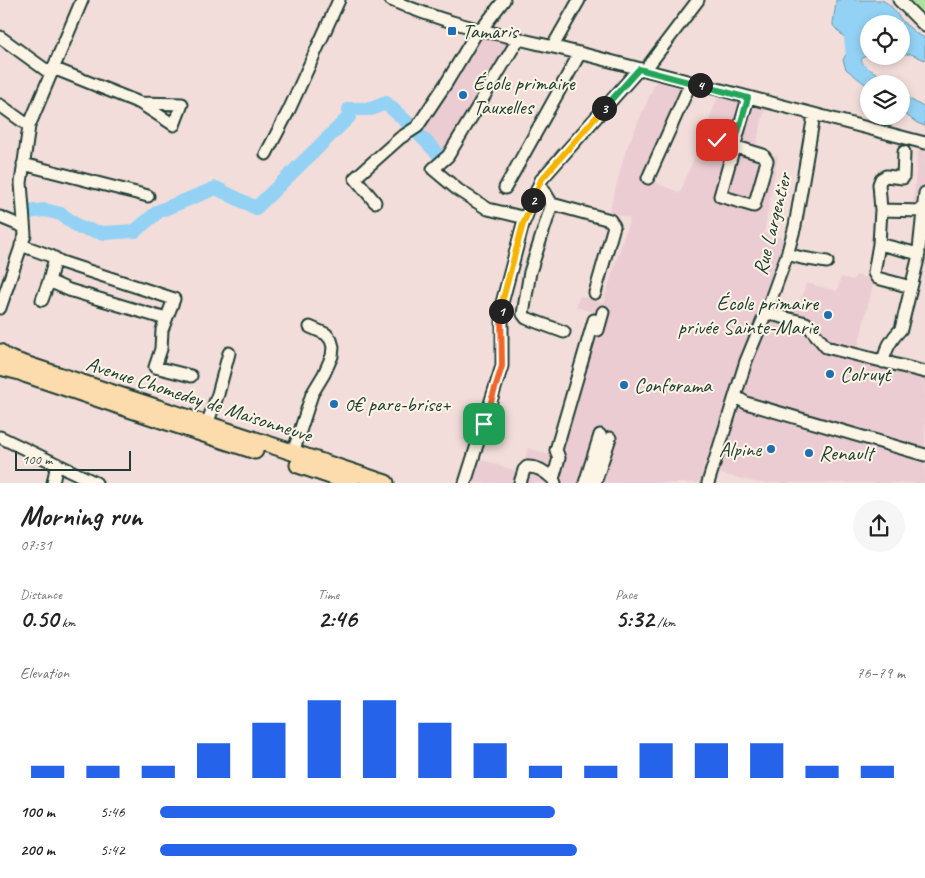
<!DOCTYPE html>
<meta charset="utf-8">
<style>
:root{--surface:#fff;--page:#f6f6f6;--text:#222;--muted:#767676;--accent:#2563eb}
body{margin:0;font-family:Caveat,sans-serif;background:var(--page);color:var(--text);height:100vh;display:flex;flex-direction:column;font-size:19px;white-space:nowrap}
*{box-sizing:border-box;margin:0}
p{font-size:16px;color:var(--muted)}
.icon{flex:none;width:28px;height:28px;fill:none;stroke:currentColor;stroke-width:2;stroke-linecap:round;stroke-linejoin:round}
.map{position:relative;height:483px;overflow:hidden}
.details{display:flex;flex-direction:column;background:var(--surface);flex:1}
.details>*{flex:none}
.fabs{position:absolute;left:860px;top:15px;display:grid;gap:10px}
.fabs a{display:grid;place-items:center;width:50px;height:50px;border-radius:50%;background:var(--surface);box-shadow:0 2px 8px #0003;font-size:25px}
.scale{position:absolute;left:15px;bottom:12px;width:116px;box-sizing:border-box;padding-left:5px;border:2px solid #1f3d34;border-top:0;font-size:14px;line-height:18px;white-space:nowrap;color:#1f3d34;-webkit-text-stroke:4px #fcf5e5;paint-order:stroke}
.pin{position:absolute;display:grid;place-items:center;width:42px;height:42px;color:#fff;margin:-21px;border-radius:10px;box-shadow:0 2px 8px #0006}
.km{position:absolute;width:25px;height:25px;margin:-12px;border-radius:50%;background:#222;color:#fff;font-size:14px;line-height:25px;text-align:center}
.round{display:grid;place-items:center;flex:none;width:52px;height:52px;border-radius:26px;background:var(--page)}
.head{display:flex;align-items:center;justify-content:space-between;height:85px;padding:0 20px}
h1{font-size:28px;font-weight:700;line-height:38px}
.figures{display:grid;grid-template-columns:repeat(3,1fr);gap:8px;height:85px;padding:5px 20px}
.figures div{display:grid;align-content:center}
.figures b{font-size:25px;font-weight:700}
.figures small{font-size:14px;font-weight:400}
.figures p{font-size:14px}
.chart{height:140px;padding:10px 20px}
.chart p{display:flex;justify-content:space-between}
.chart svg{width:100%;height:90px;margin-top:5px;stroke:var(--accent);stroke-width:6}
ul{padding:0 20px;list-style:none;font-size:16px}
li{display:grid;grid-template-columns:80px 60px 1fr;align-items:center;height:38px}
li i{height:12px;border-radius:6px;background:var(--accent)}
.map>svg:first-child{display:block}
</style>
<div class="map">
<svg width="925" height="483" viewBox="0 0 925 483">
<rect width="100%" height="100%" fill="#f2ddda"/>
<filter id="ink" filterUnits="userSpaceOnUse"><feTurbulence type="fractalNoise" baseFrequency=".02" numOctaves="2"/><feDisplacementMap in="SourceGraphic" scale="10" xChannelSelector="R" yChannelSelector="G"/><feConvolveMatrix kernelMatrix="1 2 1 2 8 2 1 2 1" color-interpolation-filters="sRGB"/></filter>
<g filter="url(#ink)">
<path fill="#ebccd2" d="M483,37L515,45L443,156L419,132L476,38Z
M656,81L682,88L645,178L680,193L718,97L765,109L755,150L778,156L764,233L787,239L764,310L774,311L777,302L799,308L806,283L837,291L841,277L853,280L856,275L874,280L857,351L925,371V483H759L717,473L710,483H473L481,460L520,472L528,448L553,456L598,318L595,313L576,307L580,296L603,303L630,218L609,212L626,150Z
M918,148L925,150V209L913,207Z"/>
<path fill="#b1e1a0" stroke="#688f6a" d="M907,0H925V14L922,16Z"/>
<path fill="#93d2f4" stroke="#6596a7" d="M836,0H882L890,5L903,22L917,34L925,38V60L911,54H901V24H869V56H877L869,57L865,56L861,60L864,66L876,73L889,84H869V87L846,69L843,60L848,51H850L853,46C849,41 834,28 833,25C833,20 836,6 836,0Z
M901,94L925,108V126L917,123L901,111Z"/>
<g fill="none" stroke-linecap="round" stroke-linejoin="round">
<path stroke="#93d2f4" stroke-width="14" d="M847,0L854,66L878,84
M27,212L45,210L61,214L80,228L104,233L135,231L159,211L216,188L256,208L349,117V109H371L386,103L410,125L440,156"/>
<g stroke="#1f3d34" stroke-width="15">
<path id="minor" d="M391,0C454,28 524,39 591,56C703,85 814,114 925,143
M899,0L925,26
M481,30L504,0
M0,37L50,73
M519,38L448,156L433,169L458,190L488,209L526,218
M553,46L579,0
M53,68L140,103L182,104L174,125L140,103
M645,70L698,0
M0,105L29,126
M717,141L763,155L767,161L754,206L720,196L748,98
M904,152L903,178L886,176L881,179L879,184L881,210L879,244L919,254
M266,154L289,110L339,0
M23,164L148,196
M648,178L691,82
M540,184L552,204L610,220L614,226L595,293
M505,188L580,53
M375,202L355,178L400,138L417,127L447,82L478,30
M552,204L530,272L523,314L526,318L564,332
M881,210L923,211
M0,217L24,227
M879,244L874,273L877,278L911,287
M21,245L51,256L61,262L174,299L162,330L161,349L155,367L191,376
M787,254L802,258L827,262
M55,258L49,281L69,290L166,319
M42,300L49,281
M0,308L25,235L21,183L29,126L82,0
M766,313L806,323L826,347L925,372
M598,330L603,312
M883,362C885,350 892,338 901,329L918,259L925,193
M735,396L746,403L925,455
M207,424L218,394L229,353
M0,437L96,483
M293,453L312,394L324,374L332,356L333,347L331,340L326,334L310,327
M53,483L57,464
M465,483L502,366V303L523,224L541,180L639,69
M520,483L524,470L527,467C538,466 546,472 553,479
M555,483L553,479L559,458L556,450L594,320
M585,483L600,435
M595,483L610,438
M708,483L746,361L767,310L787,255L795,226L814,115"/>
</g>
<g stroke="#1f3d34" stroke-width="19">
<path id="major" d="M0,352L3,355L10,359L386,483
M0,367L20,372L27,375L167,422L255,451
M298,465L351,483"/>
</g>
<use href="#minor" stroke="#fcf5e5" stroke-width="11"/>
<use href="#major" stroke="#fcdcac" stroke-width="15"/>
</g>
</g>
<g fill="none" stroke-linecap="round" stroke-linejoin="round" filter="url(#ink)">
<g stroke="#fff" stroke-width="10">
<path id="split-1" d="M484,424L502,366L501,311"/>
</g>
<g stroke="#fff" stroke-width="10">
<path id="split-2" d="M501,311V306L523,224L533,200"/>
</g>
<g stroke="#fff" stroke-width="10">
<path id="split-3" d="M533,200L541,180L604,108"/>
</g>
<g stroke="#fff" stroke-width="10">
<path id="split-4" d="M604,108L639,69L700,85"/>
</g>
<g stroke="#fff" stroke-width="10">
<path id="split-5" d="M700,85L748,98L734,146L717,140"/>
</g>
<use href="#split-1" stroke="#f0652b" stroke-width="6"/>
<use href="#split-2" stroke="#f5b400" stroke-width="6"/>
<use href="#split-3" stroke="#f5b400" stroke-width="6"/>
<use href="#split-4" stroke="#22a559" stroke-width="6"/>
<use href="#split-5" stroke="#22a559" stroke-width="6"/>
</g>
<g fill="#1f6fb2" stroke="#fcf5e5" stroke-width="2">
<rect x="447" y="26" width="10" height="10" rx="2.5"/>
<circle cx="463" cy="95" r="5"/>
<circle cx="828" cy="315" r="5"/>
<circle cx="830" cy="374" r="5"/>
<circle cx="624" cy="385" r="5"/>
<circle cx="334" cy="404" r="5"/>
<circle cx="771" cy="449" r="5"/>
<circle cx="809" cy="453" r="5"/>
</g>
<g text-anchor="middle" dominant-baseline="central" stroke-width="4" stroke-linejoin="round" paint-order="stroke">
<g font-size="21" fill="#1f3d34" stroke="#fcf5e5" text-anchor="start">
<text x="462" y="31">Tamaris</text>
<text x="473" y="83">École primaire<tspan x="473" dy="24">Tauxelles</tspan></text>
<text x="818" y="303" text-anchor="end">École primaire<tspan x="818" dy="24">privée Sainte-Marie</tspan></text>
<text x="840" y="374">Colruyt</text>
<text x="634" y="385">Conforama</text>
<text x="344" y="404">0€ pare-brise+</text>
<text x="761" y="449" text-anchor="end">Alpine</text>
<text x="819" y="453">Renault</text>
</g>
<g font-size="21" fill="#1f3d34" stroke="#fcf5e5">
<text transform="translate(772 224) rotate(-76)">Rue Largentier</text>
<text transform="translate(199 399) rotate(18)">Avenue Chomedey de Maisonneuve</text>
</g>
</g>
</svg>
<div class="fabs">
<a><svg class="icon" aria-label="locate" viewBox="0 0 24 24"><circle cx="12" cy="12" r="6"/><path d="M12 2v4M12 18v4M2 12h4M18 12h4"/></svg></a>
<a><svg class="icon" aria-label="layers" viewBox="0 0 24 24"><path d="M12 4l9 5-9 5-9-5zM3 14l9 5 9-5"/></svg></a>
</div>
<div class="scale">100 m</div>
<div class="pin" style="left:484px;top:424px;background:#1e9e55"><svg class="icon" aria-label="arrive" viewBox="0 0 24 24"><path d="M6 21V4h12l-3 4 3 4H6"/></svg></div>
<div class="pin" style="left:717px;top:140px;background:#d93025"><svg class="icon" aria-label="check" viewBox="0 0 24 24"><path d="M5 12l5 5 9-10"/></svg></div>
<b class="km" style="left:501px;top:311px">1</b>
<b class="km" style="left:533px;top:200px">2</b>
<b class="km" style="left:604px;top:108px">3</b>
<b class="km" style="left:700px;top:85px">4</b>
</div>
<section class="details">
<div class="head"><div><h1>Morning run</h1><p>07:31</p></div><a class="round"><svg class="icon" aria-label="share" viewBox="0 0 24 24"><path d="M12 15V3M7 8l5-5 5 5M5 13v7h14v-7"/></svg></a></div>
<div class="figures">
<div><p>Distance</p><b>0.50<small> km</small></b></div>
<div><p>Time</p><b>2:46</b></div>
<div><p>Pace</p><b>5:32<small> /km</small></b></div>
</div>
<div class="chart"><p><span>Elevation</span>76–79 m</p>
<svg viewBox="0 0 160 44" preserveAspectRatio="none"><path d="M5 44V38M15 44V38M25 44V38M35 44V27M45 44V17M55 44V6M65 44V6M75 44V17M85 44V27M95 44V38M105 44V38M115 44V27M125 44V27M135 44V27M145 44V38M155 44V38"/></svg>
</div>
<ul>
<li><b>100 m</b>5:46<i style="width:53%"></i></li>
<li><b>200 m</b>5:42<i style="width:56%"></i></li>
</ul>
</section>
